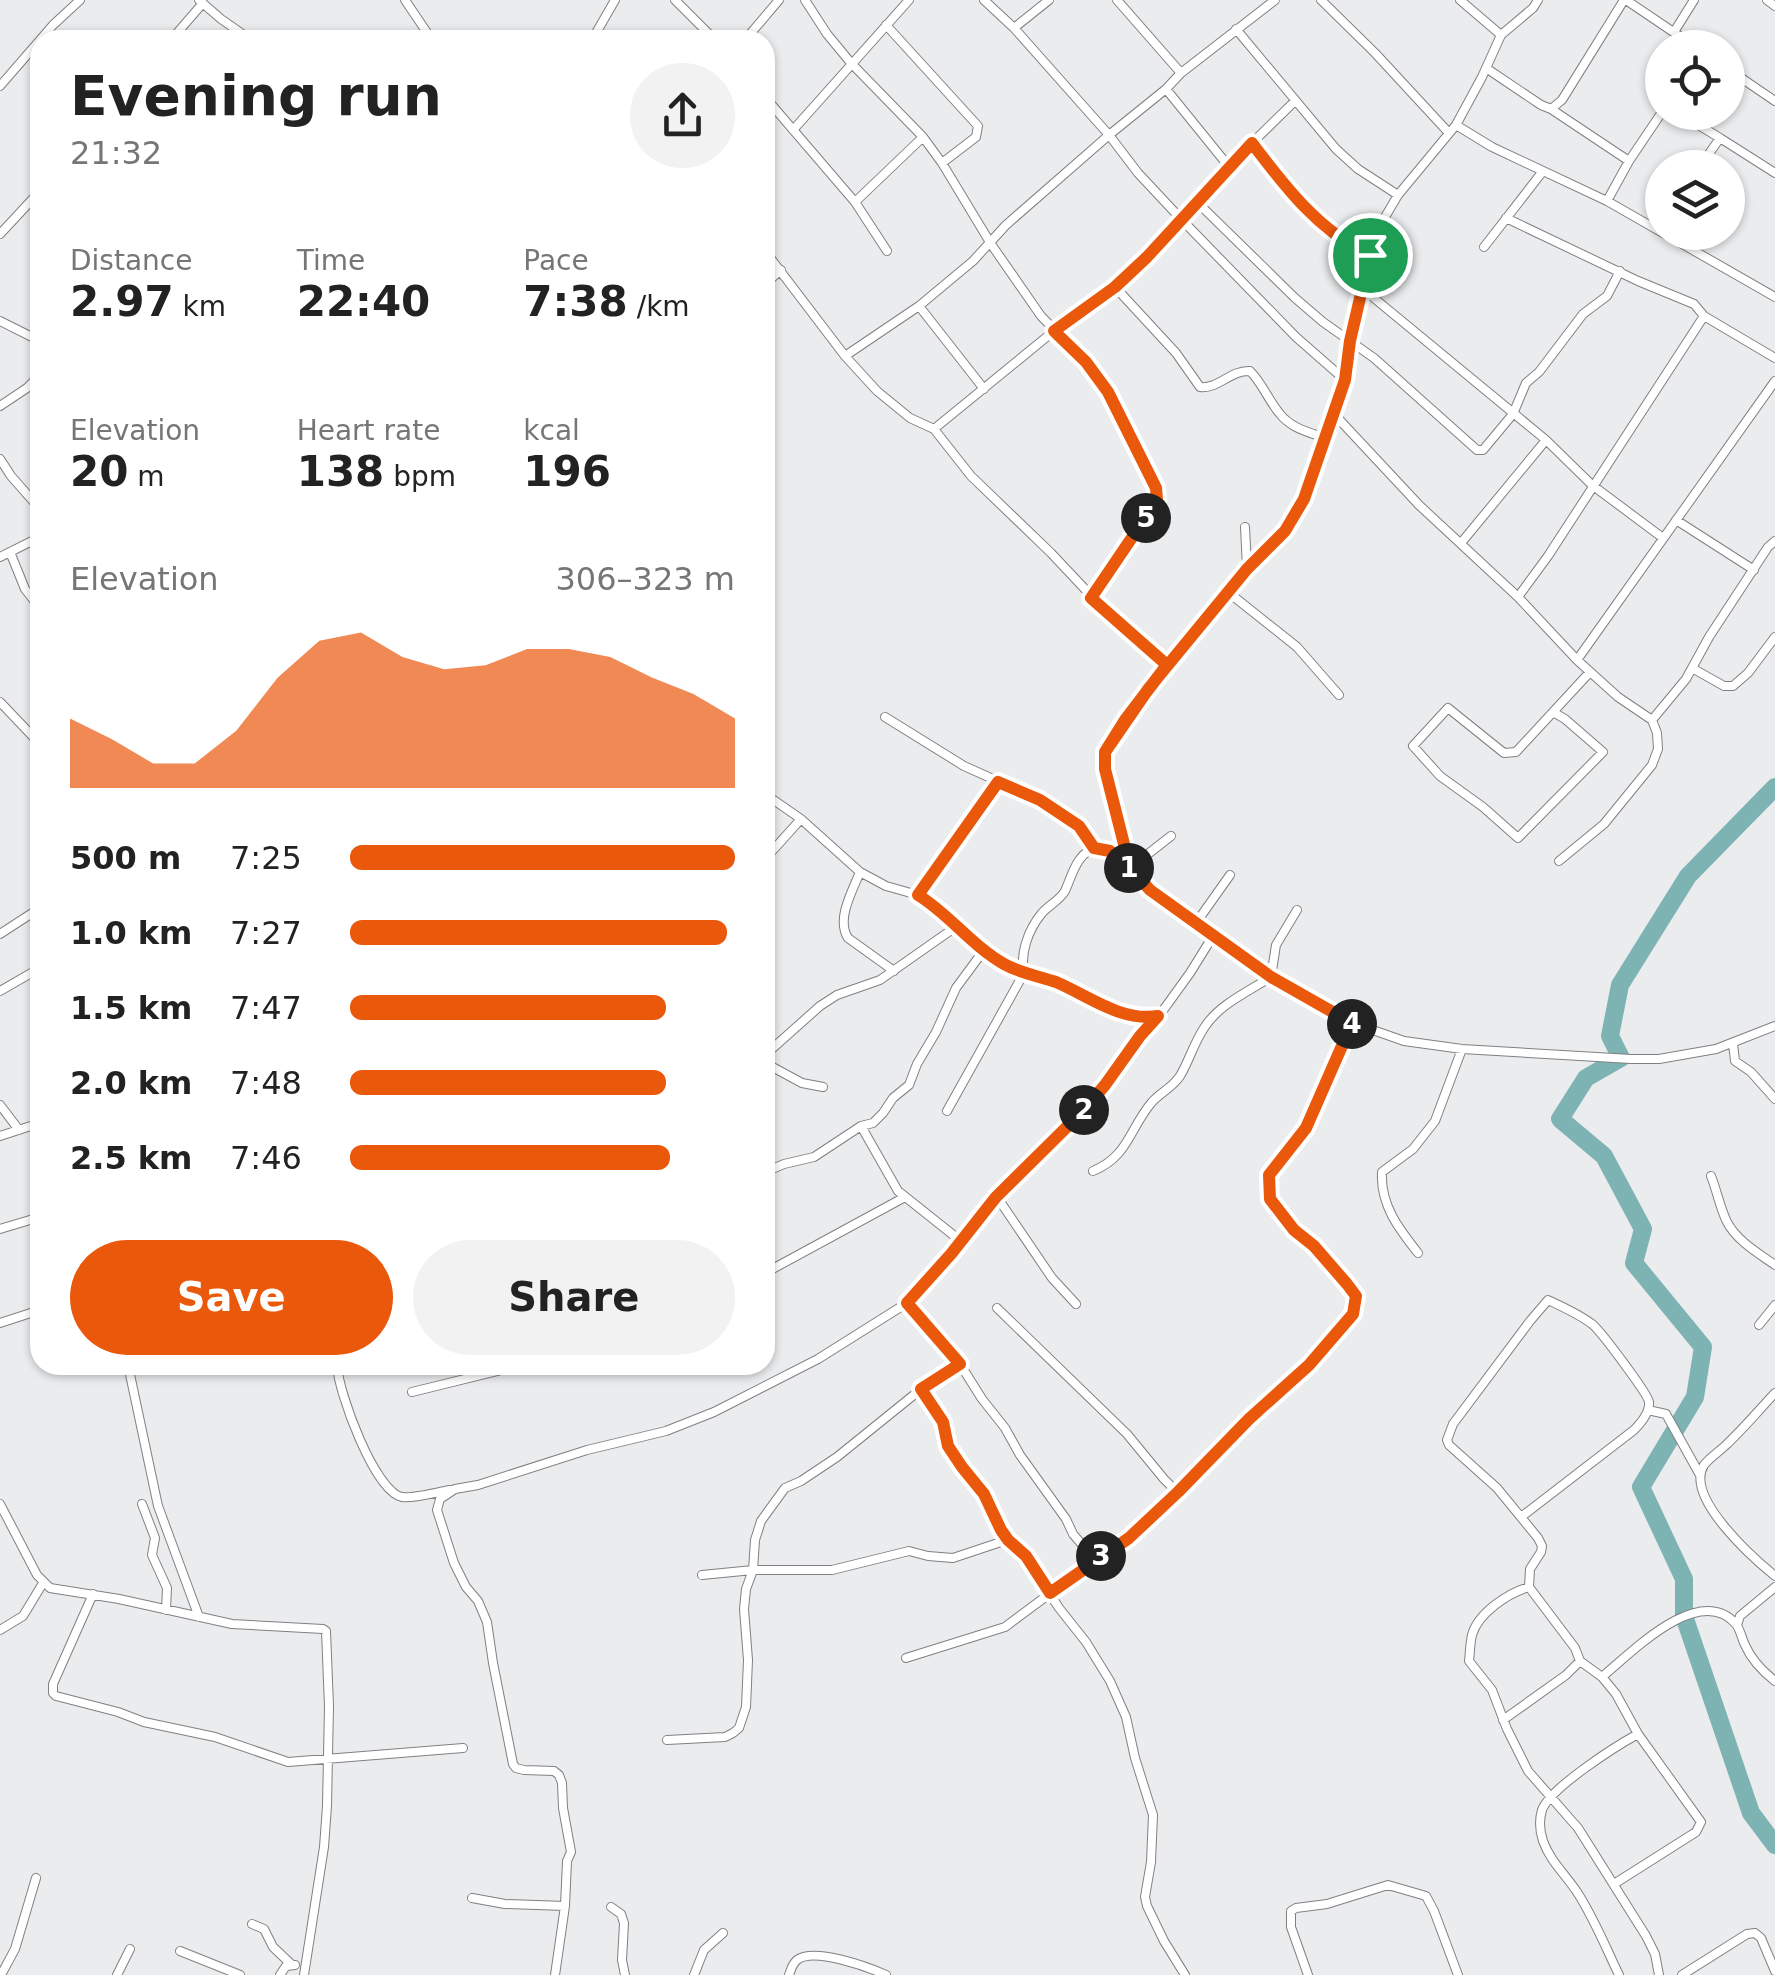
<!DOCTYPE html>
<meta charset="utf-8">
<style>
:root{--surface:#fff;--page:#f2f2f2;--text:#222;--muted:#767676;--accent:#ea580c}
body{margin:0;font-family:"DejaVu Sans",sans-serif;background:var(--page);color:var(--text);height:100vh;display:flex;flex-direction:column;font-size:38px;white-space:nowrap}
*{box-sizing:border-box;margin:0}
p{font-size:32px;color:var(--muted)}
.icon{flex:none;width:55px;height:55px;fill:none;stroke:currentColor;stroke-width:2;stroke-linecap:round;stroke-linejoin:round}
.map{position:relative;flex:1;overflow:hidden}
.details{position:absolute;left:30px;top:30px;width:745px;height:1345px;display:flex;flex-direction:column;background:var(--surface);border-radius:30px;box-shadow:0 2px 8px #0004}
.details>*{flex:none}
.buttons{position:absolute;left:1645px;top:30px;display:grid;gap:20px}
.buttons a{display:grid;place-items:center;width:100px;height:100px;border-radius:50%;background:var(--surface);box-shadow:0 2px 8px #0004;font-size:50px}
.pin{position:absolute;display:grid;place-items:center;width:85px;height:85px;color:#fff;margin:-42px;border:5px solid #fff;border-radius:50%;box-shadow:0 2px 10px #0007}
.km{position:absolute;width:50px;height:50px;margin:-25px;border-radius:50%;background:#222;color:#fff;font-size:28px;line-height:50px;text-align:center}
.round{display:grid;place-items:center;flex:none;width:105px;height:105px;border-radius:52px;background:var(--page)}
.head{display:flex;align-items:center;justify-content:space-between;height:170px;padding:0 40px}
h1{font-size:55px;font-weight:600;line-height:75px}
.metrics{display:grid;grid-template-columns:repeat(3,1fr);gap:15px;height:170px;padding:10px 40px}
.metrics div{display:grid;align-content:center}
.metrics b{font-size:42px;font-weight:600}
.metrics small{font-size:28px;font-weight:400}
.metrics p{font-size:28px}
.chart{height:280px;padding:20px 40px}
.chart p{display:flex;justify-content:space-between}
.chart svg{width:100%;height:180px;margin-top:10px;fill:var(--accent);opacity:.7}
.primary-button{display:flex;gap:20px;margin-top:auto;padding:20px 40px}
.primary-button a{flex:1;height:115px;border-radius:60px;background:var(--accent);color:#fff;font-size:40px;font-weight:600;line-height:115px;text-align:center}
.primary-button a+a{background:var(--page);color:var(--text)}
ul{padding:0 40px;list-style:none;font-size:32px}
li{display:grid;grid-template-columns:160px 120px 1fr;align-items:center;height:75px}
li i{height:25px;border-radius:12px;background:var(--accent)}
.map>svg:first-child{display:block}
</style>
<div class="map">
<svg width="1775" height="1975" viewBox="0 0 1775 1975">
<rect width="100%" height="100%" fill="#ebecee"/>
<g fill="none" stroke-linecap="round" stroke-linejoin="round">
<path stroke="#7eb3b4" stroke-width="18" d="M1775,787L1688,876L1620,985L1610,1036L1621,1058L1586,1078L1560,1119L1604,1156L1643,1229L1634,1263L1703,1347L1695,1397L1641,1487L1684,1579V1616L1751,1813L1775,1845"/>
<g stroke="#808082" stroke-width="10">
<path id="street" d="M199,0L221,19L251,40
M405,0L432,40
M675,0L715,40
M805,0L827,34L851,63L923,137L942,163L991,244L1041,316L1086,362L1109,391L1156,489L1157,499L1151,511L1091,597
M984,0L1014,28L1109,135L1138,173L1181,219L1296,337L1345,380
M1117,0L1181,73
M1321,0L1375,53L1449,133
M1460,0L1501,35L1482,77L1456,125L1398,195L1378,229L1350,341L1345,380L1305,499L1285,531L1247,569L1149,688L1105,753V769L1130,868L1150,891L1271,977L1353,1023L1404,1041L1462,1049L1631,1059H1659L1716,1049L1775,1026
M1626,0L1697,48
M1767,0L1775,6
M886,25L978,126L976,137L942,163
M1014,28L1049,0
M1236,29L1336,149L1358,169L1398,195
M1674,32L1694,0
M1501,35L1533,8L1538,0
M40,40L53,25L80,0
M171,40L203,3
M592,40L615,0
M745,40L779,0
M1486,68L1541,105L1551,109L1562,100L1624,0
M1728,69L1775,101
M0,86L40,40
M1166,89L1230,168
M765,97L855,202L923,137
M1551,109L1629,161
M1677,112L1720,138
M1456,125L1492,147L1607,201L1775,297
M793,130L909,0
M1252,143C1285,187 1320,232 1370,255
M1699,168L1720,138L1775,173
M1607,201L1629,161L1662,112
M855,202L887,251
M1197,202L1295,298L1323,322L1374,358L1477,450H1483L1513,414L1526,383L1539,372L1583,314L1607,296L1620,271
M1506,218L1638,281L1694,304L1704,316L1775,358
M0,234L40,191
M1484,247L1543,171
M765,251L845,356L877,391L910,418L934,429L971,476L1051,553L1114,620L1167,665
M765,284L781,270
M1115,287L1176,353L1200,387C1219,389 1230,370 1250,371C1263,384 1268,400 1280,414C1291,428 1308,432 1325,438
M1363,289L1546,440L1592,485L1663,538
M919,306L984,389
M0,321L40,341
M845,356L919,306L973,261L1006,225L1109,135L1166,89L1181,73L1275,0
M0,406L27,388L40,375
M1334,414L1419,505L1518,597L1577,660L1618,697L1652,720L1657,733L1658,749L1652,765L1604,824L1559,861
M934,429L1054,331L1115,287L1159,245L1252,143L1295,101
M0,459L11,476L40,509
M1676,520L1754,570
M1245,527L1247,567
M1461,543L1546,440
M10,552L25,589L40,608
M0,557L40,537
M1228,592L1297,647L1339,695
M1518,597L1548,556L1704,316
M1577,660L1775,381
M1692,668L1724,686H1733L1748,673L1775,637
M0,702L40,744
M1553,712L1565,719L1603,752L1518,838L1483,807L1440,776L1413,746L1448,708L1504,753L1516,752L1590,672
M885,717L964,766L1040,800L1079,826L1094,849
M1652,720L1686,679L1709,637L1768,547L1775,541
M765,794L801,819L860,872L886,886L918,895L927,900L947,914L975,943L1003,963L1068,987L1109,1009L1134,1017L1156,1016
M765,859L801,819
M860,872C852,892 836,919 848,938L894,971
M918,895L998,783
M1196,923L1230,875
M0,934L40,908
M0,991L40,968
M1733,1044L1735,1061L1751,1072L1775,1099
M765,1055L820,1006L837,995L880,980L957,926
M765,1063L802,1083L823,1087
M0,1105L19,1130
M947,1111L1024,973C1020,953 1028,930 1042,913C1049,905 1059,901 1065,891C1072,876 1077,851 1097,848C1111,847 1121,860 1130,868L1171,836
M861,1126L898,1191L962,1242
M0,1136L40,1123
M1093,1171C1129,1156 1129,1129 1152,1102C1161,1092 1172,1088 1180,1076C1189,1061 1194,1043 1204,1028C1218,1005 1249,991 1271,977L1276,945L1297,910
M765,1172L784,1164L814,1157L861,1126L873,1123L883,1113L893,1098L909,1085L917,1064L936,1032L956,988L984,950
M1711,1176C1717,1191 1720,1208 1727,1222C1737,1241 1758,1253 1775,1265
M997,1197L1052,1278L1076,1304
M0,1229L40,1217
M1418,1253C1399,1229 1380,1205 1382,1172L1413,1149L1435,1121L1462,1049
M765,1273L905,1197
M907,1303L960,1364L982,1399L1005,1428L1020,1455L1066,1519L1073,1534L1095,1560
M997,1308L1127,1434L1164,1479L1178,1493
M0,1323L40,1310
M1759,1325L1775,1305
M128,1365L158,1506L199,1617
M337,1365C338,1392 375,1492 402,1497C413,1499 438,1492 450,1490
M921,1389L943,1422L947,1443L950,1450L984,1494L993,1516L1007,1540L1025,1556L1059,1608L1086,1642L1110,1681L1126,1717L1135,1758L1153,1815L1151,1862L1145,1897L1147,1906L1164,1941L1185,1975
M412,1392L522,1365
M1775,1393C1759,1410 1744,1428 1727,1444C1720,1451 1710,1457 1704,1465C1684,1497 1753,1558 1775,1576
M1648,1410L1666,1414L1700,1475
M0,1504L37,1575L50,1588L119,1599L232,1624L323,1629L326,1631L329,1706L327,1806L324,1847L304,1975
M142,1504L155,1538L152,1555L167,1588L166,1610
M1521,1517L1634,1430C1641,1423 1650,1413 1649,1402C1648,1394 1600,1330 1592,1324C1579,1314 1563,1307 1548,1300L1530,1321L1453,1424L1447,1440L1449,1445L1497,1488L1538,1538L1542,1546L1541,1552L1530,1569L1529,1587L1575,1648L1580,1661L1602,1677L1616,1694L1638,1734L1701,1822L1696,1832L1614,1884
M702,1575L753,1570H832L909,1551L928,1556L953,1558L1007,1540
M1529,1587C1508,1593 1478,1613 1472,1635C1470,1643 1470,1653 1469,1661L1492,1690L1507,1729L1528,1771L1578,1828L1646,1936L1655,1954L1659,1975
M93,1594L53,1684V1693L56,1696L118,1712L144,1722L215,1737L288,1762L463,1748
M1737,1625L1740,1616L1775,1587
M0,1630L23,1616L43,1583
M906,1658L1005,1627L1095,1560L1129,1538L1178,1493L1249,1419L1309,1365L1346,1324L1353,1313L1355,1297L1333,1267L1314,1246L1294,1230L1269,1199V1175L1306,1129L1353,1023
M1602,1677C1631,1653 1699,1582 1736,1624C1740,1629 1742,1639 1745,1645C1752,1661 1762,1671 1775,1681
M1503,1720L1566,1675L1580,1661
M667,1740L725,1737L733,1733L739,1728L746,1707L748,1660L744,1609L746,1589L753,1570L755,1540L761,1521L785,1488L801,1481L837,1457L915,1394L960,1364
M472,1898L505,1904L565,1906
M611,1907L621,1914L624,1923L622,1960L625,1975
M252,1924L264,1929L273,1947L291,1964
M180,1951L240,1975
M1,1975L15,1949L36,1878
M117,1975L130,1949
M280,1975L286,1966L295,1965
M555,1975L565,1906L567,1861L571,1852L563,1808L562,1783L559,1775L554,1771L524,1770L516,1768L513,1764L493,1663L487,1622L478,1601L466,1587L454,1563L437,1510L440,1499L455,1489L478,1485L587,1450L666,1431L714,1412L818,1359L907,1303L951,1254L997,1197L1057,1139L1105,1085L1139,1036L1159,1016L1190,973L1213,936
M694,1975L704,1950L723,1933
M789,1975C791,1970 792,1964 797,1960C814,1947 868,1967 886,1975
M1308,1975L1291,1927V1911L1296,1908L1327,1904L1388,1885L1426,1896L1434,1911L1458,1975
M1619,1975C1606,1948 1594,1918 1577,1892C1566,1875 1550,1861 1543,1841C1540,1832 1539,1820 1542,1810C1550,1788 1616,1746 1638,1734
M1682,1975L1747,1934L1755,1933L1761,1938L1775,1971"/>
</g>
<use href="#street" stroke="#fff" stroke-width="8"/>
</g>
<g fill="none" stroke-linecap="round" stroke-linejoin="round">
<g stroke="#fff" stroke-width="20">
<path id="route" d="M1370,255L1350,341L1345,380L1304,499L1285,531L1247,569L1149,688L1105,752V769L1130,868L1110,851L1094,848L1079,826L1040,800L998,782L918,895C949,914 971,945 1004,964C1020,973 1038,976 1056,982C1089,996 1121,1022 1158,1016L1140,1036L1105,1085L1082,1112L996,1197L951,1254L907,1303L960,1364L921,1389L943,1422L948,1446L962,1467L984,1494L1001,1530L1008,1540L1026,1556L1050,1593L1129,1538L1178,1492L1249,1419L1309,1365L1353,1314L1356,1296L1347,1284L1314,1246L1294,1230L1270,1199L1269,1175L1306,1128L1352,1023L1271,977L1150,890L1130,868L1105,769V752L1125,720L1167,665L1091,598L1150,511L1157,499L1156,488L1108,392L1086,362L1054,331L1115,287L1147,257L1252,143C1285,187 1320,232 1370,255"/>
</g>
<use href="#route" stroke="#ea580c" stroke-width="12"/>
</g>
</svg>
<div class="buttons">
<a><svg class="icon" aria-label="locate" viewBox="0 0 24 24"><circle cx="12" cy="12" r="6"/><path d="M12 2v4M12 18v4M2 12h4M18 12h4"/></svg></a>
<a><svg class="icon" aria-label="layers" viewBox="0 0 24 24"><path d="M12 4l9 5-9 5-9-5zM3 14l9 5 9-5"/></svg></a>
</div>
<div class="pin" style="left:1370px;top:255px;background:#1e9e55"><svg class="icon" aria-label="arrive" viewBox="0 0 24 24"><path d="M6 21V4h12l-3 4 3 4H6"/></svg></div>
<b class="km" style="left:1129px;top:868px">1</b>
<b class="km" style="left:1084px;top:1110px">2</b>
<b class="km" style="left:1101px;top:1556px">3</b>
<b class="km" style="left:1352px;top:1024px">4</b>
<b class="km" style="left:1146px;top:518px">5</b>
<section class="details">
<div class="head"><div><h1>Evening run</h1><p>21:32</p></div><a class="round"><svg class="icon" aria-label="share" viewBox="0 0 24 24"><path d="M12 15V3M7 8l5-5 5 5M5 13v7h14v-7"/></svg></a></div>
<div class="metrics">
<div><p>Distance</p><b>2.97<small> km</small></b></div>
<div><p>Time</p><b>22:40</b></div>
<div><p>Pace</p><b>7:38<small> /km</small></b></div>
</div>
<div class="metrics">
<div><p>Elevation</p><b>20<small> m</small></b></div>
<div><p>Heart rate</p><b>138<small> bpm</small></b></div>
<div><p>kcal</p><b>196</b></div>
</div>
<div class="chart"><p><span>Elevation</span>306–323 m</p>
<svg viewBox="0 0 160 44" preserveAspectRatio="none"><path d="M0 44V27L10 32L20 38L30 38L40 30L50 17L60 8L70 6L80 12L90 15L100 14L110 10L120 10L130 12L140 17L150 21L160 27V44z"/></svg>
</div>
<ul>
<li><b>500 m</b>7:25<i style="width:100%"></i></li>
<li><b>1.0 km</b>7:27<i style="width:98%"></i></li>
<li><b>1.5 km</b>7:47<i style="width:82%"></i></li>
<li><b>2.0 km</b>7:48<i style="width:82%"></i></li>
<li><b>2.5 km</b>7:46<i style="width:83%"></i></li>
</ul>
<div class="primary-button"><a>Save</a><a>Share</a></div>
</section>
</div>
